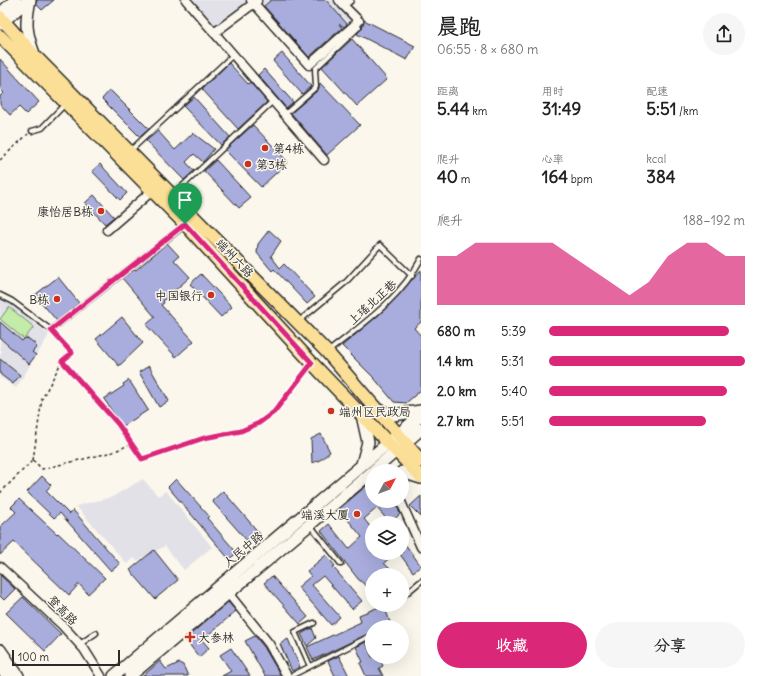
<!DOCTYPE html>
<html lang="zh">
<meta charset="utf-8">
<style>
:root{--surface:#fff;--page:#f6f6f6;--text:#222;--muted:#767676;--accent:#db2777}
body{margin:0;font-family:Delius,"LXGW WenKai TC",sans-serif;background:var(--page);color:var(--text);height:100vh;display:flex;flex-direction:column;font-size:15px;white-space:nowrap}
*{box-sizing:border-box;margin:0}
p{font-size:13px;color:var(--muted)}
.icon{flex:none;width:22px;height:22px;fill:none;stroke:currentColor;stroke-width:2;stroke-linecap:round;stroke-linejoin:round}
.map{position:relative;flex:1;overflow:hidden}
.side{display:flex;flex-direction:column;background:var(--surface);width:340px}
.side>*{flex:none}
.needle{width:26px;rotate:49deg}
.controls{position:absolute;left:365px;top:464px;display:grid;gap:8px}
.controls a{display:grid;place-items:center;width:44px;height:44px;border-radius:50%;background:var(--surface);box-shadow:0 4px 16px #0002;font-size:20px}
.scale{position:absolute;left:12px;bottom:10px;width:108px;box-sizing:border-box;padding-left:4px;border:2px solid #2b2b2b;border-top:0;font-size:11px;line-height:14px;white-space:nowrap;color:#2b2b2b;-webkit-text-stroke:3px #fbf7ec;paint-order:stroke}
.pin{position:absolute;display:grid;place-items:center;width:34px;height:34px;color:#fff;margin:-41px -17px;border-radius:50% 50% 50% 0;rotate:-45deg;box-shadow:0 0 4px #0007}
.pin .icon{rotate:45deg}
.round{display:grid;place-items:center;flex:none;width:42px;height:42px;border-radius:21px;background:var(--page)}
.head{display:flex;align-items:center;justify-content:space-between;height:68px;padding:0 16px}
h1{font-size:22px;font-weight:800;line-height:30px}
.metrics{display:grid;grid-template-columns:repeat(3,1fr);gap:6px;height:68px;padding:4px 16px}
.metrics div{display:grid;align-content:center}
.metrics b{font-size:17px;font-weight:800}
.metrics small{font-size:11px;font-weight:400}
.metrics p{font-size:11px}
.chart{height:112px;padding:8px 16px}
.chart p{display:flex;justify-content:space-between}
.chart svg{width:100%;height:72px;margin-top:4px;fill:var(--accent);opacity:.7}
.primary-button{display:flex;gap:8px;margin-top:auto;padding:8px 16px}
.primary-button a{flex:1;height:46px;border-radius:24px;background:var(--accent);color:#fff;font-size:16px;font-weight:800;line-height:46px;text-align:center}
.primary-button a+a{background:var(--page);color:var(--text)}
ul{padding:0 16px;list-style:none;font-size:13px}
li{display:grid;grid-template-columns:64px 48px 1fr;align-items:center;height:30px}
li i{height:10px;border-radius:5px;background:var(--accent)}
main{display:flex;flex:1;min-height:0}
.map>svg:first-child{display:block}
</style>
<main>
<div class="map">
<svg width="421" height="676" viewBox="0 0 421 676">
<rect width="100%" height="100%" fill="#fbf7ec"/>
<filter id="ink" filterUnits="userSpaceOnUse"><feTurbulence type="fractalNoise" baseFrequency=".025" numOctaves="2"/><feDisplacementMap in="SourceGraphic" scale="8" xChannelSelector="R" yChannelSelector="G"/><feConvolveMatrix kernelMatrix="1 2 1 2 8 2 1 2 1" color-interpolation-filters="sRGB"/></filter>
<g filter="url(#ink)">
<path fill="#e2e1e8" d="M192,0H335L355,23L309,64L260,8L241,7L217,28Z
M0,298L12,304L49,335L16,388L0,377V355L2,351L0,350Z
M143,479L158,496L166,491L212,547L184,570L165,546L137,561L134,558L127,564L76,506L112,497Z"/>
<path fill="#c2eca8" stroke="#768c6a" d="M9,307L34,327L24,339L0,319Z"/>
<path fill="#a9addd" stroke="#2b2b2b" d="M37,0H54L42,10L36,4Z
M271,0H326L347,24L344,27L339,24L342,28L309,57L264,6Z
M364,20L415,46L407,60L357,34L362,28Z
M352,39L387,79L357,106L322,67Z
M282,53L311,86L302,94L273,61Z
M0,59L39,102L26,114L19,107L10,115L0,104V96L4,93L0,89Z
M229,63L248,84L250,82L267,102L238,129L202,89Z
M264,69L293,102L286,108L258,75Z
M320,83L360,125L327,155L291,113L318,90Z
M110,90L149,129L141,136H139L102,99Z
M194,97L230,137L221,145L183,106Z
M253,125L288,162L261,187L225,150Z
M158,131L175,150L193,133L214,149L203,162L194,154L186,162L194,171L184,180L146,141Z
M216,160L251,198L239,208L204,171Z
M100,164L127,193L120,200L92,171Z
M94,195L114,217L105,224L85,203Z
M269,230L281,241L271,256L280,268L284,264L315,297L307,304L274,269L272,271L257,253L258,244Z
M167,243L179,256L174,260L190,277L163,301L164,303L161,305L194,341L176,357L146,325L155,317L122,278L135,269L136,270Z
M421,270V322L414,328L421,336V390L406,403L394,402L374,378L342,346L382,312Z
M201,274L232,307L221,317L190,284Z
M58,277L79,303L57,321L35,295Z
M122,317L143,343L119,366L96,339Z
M0,322L22,341L25,338L29,339L35,344L36,348L32,352L36,355L29,364L0,338Z
M0,359L20,375L13,384L0,374Z
M149,366L169,401L159,407L139,372Z
M129,380L148,410L122,427L104,399L124,386L123,384Z
M321,434L330,452L320,460L312,463L311,439Z
M42,476L51,485L46,491L69,514L73,510L120,564L111,571L60,513L54,518L27,492Z
M176,479L209,516L207,518L237,553L229,559L168,487Z
M372,481V501H396L400,514L390,523L377,508L364,519L372,529V553H395L384,563L396,575H383L378,570L372,575V591L358,579L321,531L329,524L349,549L362,537L339,509Z
M223,491L260,534L249,543L212,501Z
M421,496V517L410,506Z
M19,499L57,534L58,533L105,578L88,594L79,584L69,595L14,542L0,555V527L16,512L11,507Z
M402,540L421,566L413,572L399,553H402Z
M154,550L178,580L155,599L130,570Z
M326,555L335,566L333,567L362,601L352,609L323,576L312,585L340,617L331,625L298,587L311,576L307,571Z
M0,575L15,589L4,600L0,596Z
M272,576L308,617L300,624L264,583Z
M23,597L61,634L45,651L6,613Z
M228,602L236,611L202,640L209,648L199,657L185,639Z
M384,605L391,625L372,627V632L313,660L307,647L361,622L359,615Z
M312,628L316,638L307,646L301,634Z
M255,636L264,647L281,676H265L245,641Z
M288,639L300,667L292,671L280,644Z
M366,642L372,657H379L383,666L379,668L383,676H366L360,663L363,662L356,647Z
M231,648L250,676H222L231,671L220,655Z
M339,656L349,676H335L328,661Z
M160,661L166,669L179,663L183,665L188,676H143Z"/>
<g fill="none" stroke-linecap="round" stroke-linejoin="round">
<g stroke="#2b2b2b" stroke-width="7">
<path id="service" d="M285,114L316,87L315,69L359,27
M32,131L42,128L66,103
M131,150L233,55
M174,194L273,101
M0,295L12,301L51,330L185,225
M298,322L346,282L380,245L412,276
M329,351C363,324 400,299 421,259
M310,525L341,564
M402,597L421,581
M389,606L391,605
M80,644L96,633
M310,666L295,632L314,623
M291,676L372,635"/>
</g>
<g stroke="#2b2b2b" stroke-width="11">
<path id="minor" d="M186,0L324,160
M251,0L309,65L359,21L343,5
M339,0L343,5L349,0
M214,33L257,1
M107,230L152,191
M401,502L421,547
M0,567L62,625L84,649L101,676
M228,593L269,644L287,676"/>
</g>
<g stroke="#2b2b2b" stroke-width="14">
<path id="secondary" d="M30,0C25,23 26,32 34,54
M0,14L15,0
M0,24L28,0
M378,410L393,415L421,411
M362,415L368,442L362,464
M373,471L421,429
M402,472L421,478
M0,650L18,676
M0,667L7,676
M114,676L421,415
M130,676L372,472"/>
</g>
<g stroke="#2b2b2b" stroke-width="15">
<path id="primary" d="M0,17L34,55L327,352L421,461
M0,36L185,224L312,363L421,477"/>
</g>
<path stroke="#2b2b2b" stroke-width="1.5" stroke-dasharray="3 3" stroke-linecap="butt" d="M0,160L28,134
M55,334L72,353L62,361L119,424L142,459L204,439L241,431L259,423L273,413L306,371
M33,460L42,469L113,452L131,444
M33,460L42,399L62,361
M0,493L33,460"/>
<use href="#service" stroke="#fbf7ec" stroke-width="4"/>
<use href="#minor" stroke="#fbf7ec" stroke-width="8"/>
<use href="#secondary" stroke="#fbf7ec" stroke-width="11"/>
<use href="#primary" stroke="#fbdf96" stroke-width="12"/>
</g>
</g>
<g fill="none" stroke-linecap="round" stroke-linejoin="round" filter="url(#ink)">
<g stroke="#fff" stroke-width="8">
<path id="route" d="M185,224L312,363L274,412L259,423L241,431L204,438L142,459L118,424L62,361L72,353L51,330Z"/>
</g>
<use href="#route" stroke="#db2777" stroke-width="5"/>
</g>
<g fill="#c8321e" stroke="#fbf7ec" stroke-width="1.5">
<circle cx="265" cy="148" r="4"/>
<circle cx="248" cy="164" r="4"/>
<circle cx="101" cy="211" r="4"/>
<circle cx="211" cy="295" r="4"/>
<circle cx="57" cy="299" r="4"/>
<circle cx="331" cy="411" r="4"/>
<circle cx="357" cy="514" r="4"/>
<path d="M188 631h4v4h4v4h-4v4h-4v-4h-4v-4h4z"/>
</g>
<g text-anchor="middle" dominant-baseline="central" stroke-width="3" stroke-linejoin="round" paint-order="stroke">
<g font-size="12" fill="#2b2b2b" stroke="#fbf7ec" text-anchor="start">
<text x="273" y="148">第4栋</text>
<text x="256" y="164">第3栋</text>
<text x="93" y="211" text-anchor="end">康怡居B栋</text>
<text x="203" y="295" text-anchor="end">中国银行</text>
<text x="49" y="299" text-anchor="end">B栋</text>
<text x="339" y="411">端州区民政局</text>
<text x="349" y="514" text-anchor="end">端溪大厦</text>
<text x="198" y="637">大参林</text>
</g>
<g font-size="12" fill="#2b2b2b" stroke="#fbf7ec">
<text transform="translate(235 258) rotate(46)">端州六路</text>
<text transform="translate(372 302) rotate(-42)">上瑶北正巷</text>
<text transform="translate(243 549) rotate(-40)">人民中路</text>
<text transform="translate(63 610) rotate(45)">登高路</text>
</g>
</g>
</svg>
<div class="controls">
<a><svg class="needle" viewBox="-14 -14 28 28"><path d="M0-13l5 13h-10z" fill="#e53935"/><path d="M0 13l5-13h-10z" fill="#767676"/></svg></a>
<a><svg class="icon" aria-label="layers" viewBox="0 0 24 24"><path d="M12 4l9 5-9 5-9-5zM3 14l9 5 9-5"/></svg></a>
<a>+</a>
<a>−</a>
</div>
<div class="scale">100 m</div>
<div class="pin" style="left:185px;top:224px;background:#1e9e55"><svg class="icon" aria-label="arrive" viewBox="0 0 24 24"><path d="M6 21V4h12l-3 4 3 4H6"/></svg></div>
</div>
<section class="side">
<div class="head"><div><h1>晨跑</h1><p>06:55 · 8 × 680 m</p></div><a class="round"><svg class="icon" aria-label="share" viewBox="0 0 24 24"><path d="M12 15V3M7 8l5-5 5 5M5 13v7h14v-7"/></svg></a></div>
<div class="metrics">
<div><p>距离</p><b>5.44<small> km</small></b></div>
<div><p>用时</p><b>31:49</b></div>
<div><p>配速</p><b>5:51<small> /km</small></b></div>
</div>
<div class="metrics">
<div><p>爬升</p><b>40<small> m</small></b></div>
<div><p>心率</p><b>164<small> bpm</small></b></div>
<div><p>kcal</p><b>384</b></div>
</div>
<div class="chart"><p><span>爬升</span>188–192 m</p>
<svg viewBox="0 0 160 44" preserveAspectRatio="none"><path d="M0 44V14L10 14L20 6L30 6L40 6L50 6L60 6L70 14L80 22L90 30L100 38L110 30L120 14L130 6L140 6L150 14L160 14V44z"/></svg>
</div>
<ul>
<li><b>680 m</b>5:39<i style="width:92%"></i></li>
<li><b>1.4 km</b>5:31<i style="width:100%"></i></li>
<li><b>2.0 km</b>5:40<i style="width:91%"></i></li>
<li><b>2.7 km</b>5:51<i style="width:80%"></i></li>
</ul>
<div class="primary-button"><a>收藏</a><a>分享</a></div>
</section>
</main>
